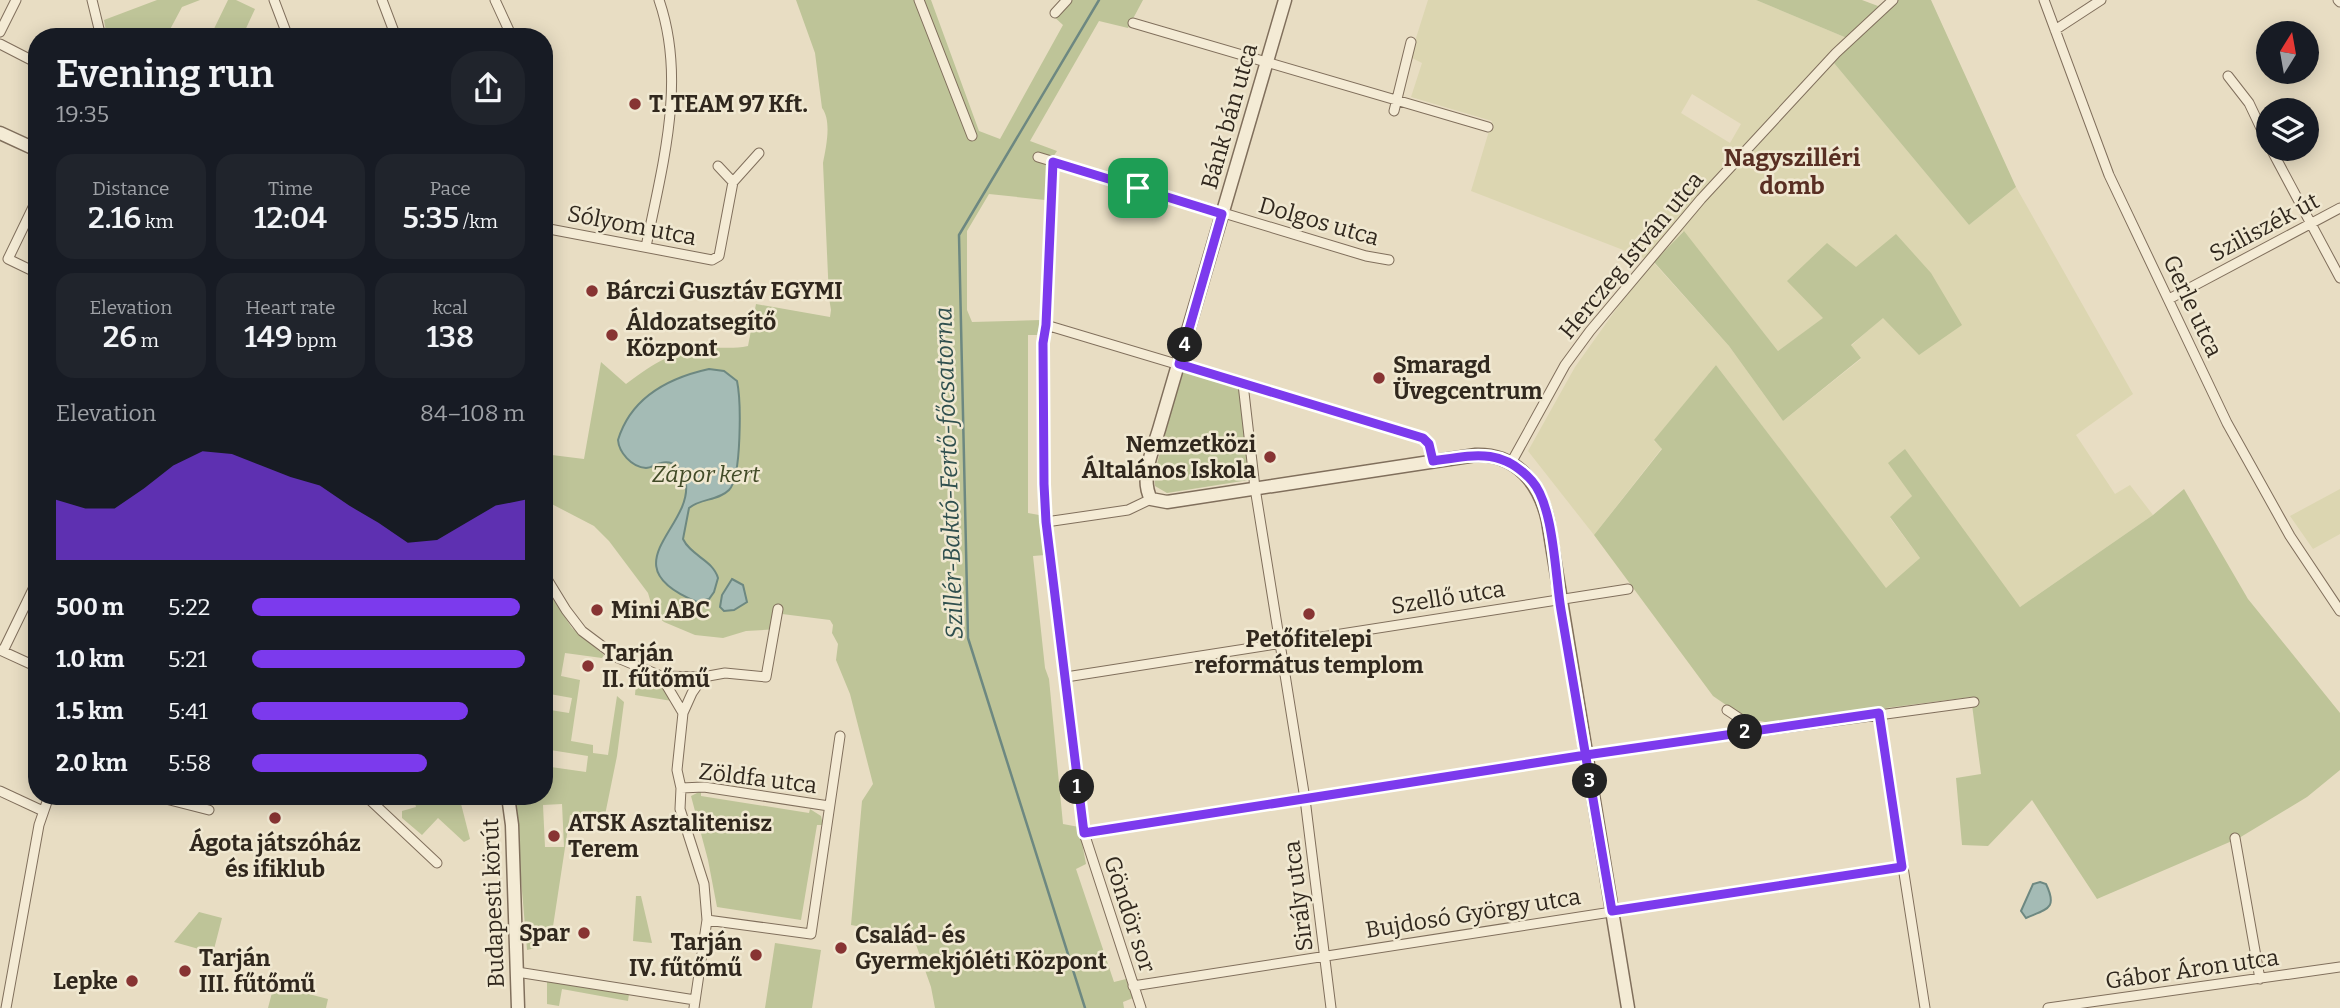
<!DOCTYPE html>
<meta charset="utf-8">
<style>
:root{--surface:#171b24;--page:#20242c;--text:#f1f3f6;--muted:#9ea1a6;--accent:#7c3aed}
body{margin:0;font-family:Bitter,serif;background:var(--page);color:var(--text);height:100vh;display:flex;flex-direction:column;font-size:26px;white-space:nowrap}
*{box-sizing:border-box;margin:0}
p{font-size:23px;color:var(--muted)}
.icon{flex:none;width:38px;height:38px;fill:none;stroke:currentColor;stroke-width:2;stroke-linecap:round;stroke-linejoin:round}
.map{position:relative;flex:1;overflow:hidden}
.details{position:absolute;left:28px;top:28px;width:525px;height:777px;display:flex;flex-direction:column;background:var(--surface);border-radius:28px;box-shadow:0 4px 18px #0003}
.details>*{flex:none}
.needle{width:46px;rotate:11deg}
.controls{position:absolute;left:2256px;top:21px;display:grid;gap:14px}
.controls a{display:grid;place-items:center;width:63px;height:63px;border-radius:50%;background:var(--surface);box-shadow:0 4px 18px #0003;font-size:35px}
.pin{position:absolute;display:grid;place-items:center;width:60px;height:60px;color:#fff;margin:-30px;border-radius:14px;box-shadow:0 4px 10px #0006}
.km{position:absolute;width:35px;height:35px;margin:-18px;border-radius:50%;background:#222;color:#fff;font-size:19px;line-height:35px;text-align:center}
.round{display:grid;place-items:center;flex:none;width:74px;height:74px;border-radius:28px;background:var(--page)}
.headline{display:flex;align-items:center;justify-content:space-between;height:119px;padding:0 28px}
h1{font-size:38px;font-weight:600;line-height:52px}
.metrics{display:grid;grid-template-columns:repeat(3,1fr);gap:10px;height:119px;padding:7px 28px}
.metrics div{display:grid;align-content:center;border-radius:18px;background:var(--page);text-align:center}
.metrics b{font-size:30px;font-weight:600}
.metrics small{font-size:19px;font-weight:400}
.metrics p{font-size:19px}
.chart{height:196px;padding:14px 28px}
.chart p{display:flex;justify-content:space-between}
.chart svg{width:100%;height:126px;margin-top:7px;fill:var(--accent);opacity:.7}
ul{padding:0 28px;list-style:none;font-size:23px}
li{display:grid;grid-template-columns:112px 84px 1fr;align-items:center;height:52px}
li i{height:18px;border-radius:9px;background:var(--accent)}
.map>svg:first-child{display:block}
</style>
<div class="map">
<svg width="2340" height="1008" viewBox="0 0 2340 1008">
<rect width="100%" height="100%" fill="#e8ddc3"/>
<path fill="#dcd6b1" fill-rule="evenodd" d="M1428,0H1756L1854,41L1834,63L1969,225L2016,187L2133,394L2076,435L2115,494L2130,485L2153,515L2020,607L1912,496L1890,518L1920,558L1886,589L1716,365L1654,441L1662,448L1594,535L1528,451L1575,367L1622,301L1654,262L1471,191L1492,121L1411,97L1422,63L1410,57ZM1692,94L1741,124L1730,143L1681,113ZM1683,231L1778,351L1824,318L1931,273L1851,346L1861,359L1783,421L1729,346L1654,263Z
M2340,489V534L2313,549L2290,516Z"/>
<path fill="#bec498" fill-rule="evenodd" d="M157,0H200L182,7L166,37H107L104,20Z
M228,0H236L255,9L242,37H210Z
M796,0H931L979,131L1000,139L1063,25L1050,13L1062,0H1143L1128,28L1099,21L1030,141L1057,151C1046,166 1047,185 1048,203L1045,200L989,194L967,231V310L972,322L1041,320L1037,335H1028V513L1039,515L1045,555L1033,556L1045,668L1049,679L1063,824L1079,827L1086,864L1076,869L1114,982L1126,979L1133,998L1123,1002L1124,1008H935L931,987L913,936L851,925L862,801L873,784L850,694L836,660L838,644L832,633L833,625L830,620L782,614L780,629L746,631L723,638L695,635L664,622L654,613L648,593L609,541L594,526L544,500V454L584,459L601,362L626,384C656,362 671,351 710,348C723,347 734,349 748,346L756,304L830,317L831,310L829,298L823,163C826,147 832,121 822,108L815,53Z
M1756,0H1862L1878,6L1886,0H1931L2016,187L1969,225L1834,63L1854,41Z
M1684,231L1778,351L1823,318L1787,281L1827,243L1856,267L1896,234L1931,273L1962,325L1919,355L1883,318L1851,345L1861,358L1783,421L1729,346L1654,262Z
M1716,365L1886,588L1920,558L1890,517L1912,496L1888,463L1905,449L2020,607L2153,515L2184,489L2248,599L2340,713V770L2307,797L2239,838L2097,899L2032,800L1988,846L1962,845L1956,778L1981,774L1971,697L1770,723L1745,718L1713,696L1594,535L1662,449L1654,440Z
M1182,369L1240,389L1249,480L1167,493L1155,486L1154,475Z
M548,591L572,628L604,655L602,658L565,653L561,676L580,680L571,741L593,745V753L608,755L617,696L624,702L617,756L605,815L598,821L570,815L552,933H540V947L527,950L514,796H544V766L586,772L588,756L544,749V709L569,713L572,698L544,693V593ZM562,804L564,847H545L543,805Z
M637,672L660,685L672,701L635,695Z
M701,791V796L809,813L810,809L821,816L823,825H817L801,920L717,907L708,860L691,796Z
M413,796H459L470,839L464,842L438,818L422,835L402,818V811L416,807Z
M636,896H641L652,943L633,941Z
M199,912L222,918L213,953L174,942Z
M775,943L821,950L812,1008H765Z
M547,981L629,994L628,1001L562,989L559,1006L547,1004Z
M274,985L328,999L326,1008H268Z"/>
<path fill="#a4bbb5" stroke="#6d8881" stroke-width="2" d="M709,369L724,371L737,381C741,400 742,477 729,490C718,501 701,498 689,508L683,539C691,556 713,560 718,578L714,592L709,599L697,602C609,566 691,529 686,484C684,471 674,459 661,463C656,464 651,468 646,468C631,467 619,452 618,440C631,397 668,378 709,369Z
M732,579L743,585L747,602L734,610L724,611L720,607L722,595Z
M2040,882L2046,884C2058,909 2047,909 2026,918L2021,911L2033,884Z"/>
<g fill="none" stroke-linecap="round" stroke-linejoin="round">
<path stroke="#6d8881" stroke-width="2.5" d="M1085,1008L968,638L959,235L1099,0"/>
<g stroke="#806f5c" stroke-width="11">
<path id="minor" d="M92,0L101,37
M274,0L288,37
M382,0L396,37
M495,0L512,37
M919,0L972,136
M2044,0L2109,175L2227,423L2290,536L2340,611
M2338,0L2340,2
M1055,13L1067,0
M1133,23L1488,127
M2055,30L2101,0
M0,32L16,0
M0,44L37,63
M2228,76L2249,103L2268,143
M1394,111L1411,42
M2271,149L2340,278
M1038,157L1366,256L1389,260
M1053,162L1046,325L1043,343L1044,484L1046,522L1084,833L1141,1008
M718,166L733,182
M37,199L8,259L37,273
M544,228L712,260L719,256L733,182L759,153
M646,247C662,166 687,81 659,0
M2169,299L2340,208
M1046,325L1423,438L1429,444L1433,461
M1243,384L1255,488L1305,799L1331,1008
M1511,463L1565,365L1590,331L1701,199L1836,53L1893,0
M1046,522L1128,510L1151,499
M544,574L566,610L582,631L618,658L661,676L703,677L725,673L766,677L778,609
M0,650L37,667
M3,651L37,581
M661,676L683,713
M1066,677L1628,589
M1727,710L1745,722L1749,731
M1879,713L1925,1008
M681,788L704,787L829,806
M0,791L43,811
M154,796L209,810
M369,796L370,800L437,863
M1084,833L1586,755L1974,702
M2235,838L2260,979
M707,920L811,934L840,736
M517,972L695,1000
M1133,986L1902,867
M6,1008L39,825L49,796
M694,1008L707,920L704,884L680,809L681,788L677,770L683,713L692,693L703,677
M2048,1008L2340,967"/>
</g>
<g stroke="#806f5c" stroke-width="15">
<path id="tertiary" d="M1285,0L1160,426C1154,448 1139,477 1151,499L1167,502L1476,455C1517,454 1540,484 1548,521L1628,1008
M0,133L37,150
M508,796L512,825L518,1008"/>
</g>
<use href="#minor" stroke="#f4ebd5" stroke-width="9"/>
<use href="#tertiary" stroke="#f4ebd5" stroke-width="12"/>
</g>
<g fill="none" stroke-linecap="round" stroke-linejoin="round">
<g stroke="#fff" stroke-width="14">
<path id="route" d="M1138,188L1053,162L1046,325L1043,343L1044,484L1046,522L1084,833L1586,755L1879,713L1902,867L1612,911C1595,810 1578,710 1561,610C1555,575 1554,506 1532,481C1502,447 1473,455 1433,461L1429,444L1423,438L1179,364L1222,214L1138,188"/>
</g>
<use href="#route" stroke="#7c3aed" stroke-width="9"/>
</g>
<g fill="#873433" stroke="#f0e8d1" stroke-width="2.5">
<circle cx="635" cy="104" r="7"/>
<circle cx="592" cy="291" r="7"/>
<circle cx="612" cy="335" r="7"/>
<circle cx="1379" cy="378" r="7"/>
<circle cx="1270" cy="457" r="7"/>
<circle cx="597" cy="610" r="7"/>
<circle cx="1309" cy="614" r="7"/>
<circle cx="588" cy="666" r="7"/>
<circle cx="275" cy="818" r="7"/>
<circle cx="554" cy="836" r="7"/>
<circle cx="584" cy="933" r="7"/>
<circle cx="841" cy="948" r="7"/>
<circle cx="756" cy="955" r="7"/>
<circle cx="185" cy="971" r="7"/>
<circle cx="132" cy="981" r="7"/>
</g>
<g text-anchor="middle" dominant-baseline="central" stroke-width="5" stroke-linejoin="round" paint-order="stroke">
<g font-size="23" font-weight="bold" fill="#31281e" stroke="#f0e8d1" text-anchor="start">
<text x="649" y="104">T. TEAM 97 Kft.</text>
<text x="606" y="291">Bárczi Gusztáv EGYMI</text>
<text x="626" y="322">Áldozatsegítő<tspan x="626" dy="26">Központ</tspan></text>
<text x="1393" y="365">Smaragd<tspan x="1393" dy="26">Üvegcentrum</tspan></text>
<text x="1256" y="444" text-anchor="end">Nemzetközi<tspan x="1256" dy="26">Általános Iskola</tspan></text>
<text x="611" y="610">Mini ABC</text>
<text x="1309" y="639" text-anchor="middle">Petőfitelepi<tspan x="1309" dy="26">református templom</tspan></text>
<text x="602" y="653">Tarján<tspan x="602" dy="26">II. fűtőmű</tspan></text>
<text x="568" y="823">ATSK Asztalitenisz<tspan x="568" dy="26">Terem</tspan></text>
<text x="275" y="843" text-anchor="middle">Ágota játszóház<tspan x="275" dy="26">és ifiklub</tspan></text>
<text x="570" y="933" text-anchor="end">Spar</text>
<text x="855" y="935">Család- és<tspan x="855" dy="26">Gyermekjóléti Központ</tspan></text>
<text x="742" y="942" text-anchor="end">Tarján<tspan x="742" dy="26">IV. fűtőmű</tspan></text>
<text x="199" y="958">Tarján<tspan x="199" dy="26">III. fűtőmű</tspan></text>
<text x="118" y="981" text-anchor="end">Lepke</text>
</g>
<g font-size="23" fill="#31281e" stroke="#f0e8d1">
<text transform="translate(1229 116) rotate(-74)">Bánk bán utca</text>
<text transform="translate(1319 221) rotate(16)">Dolgos utca</text>
<text transform="translate(632 225) rotate(11)">Sólyom utca</text>
<text transform="translate(2264 227) rotate(-28)">Sziliszék út</text>
<text transform="translate(1631 255) rotate(-50)">Herczeg István utca</text>
<text transform="translate(2193 306) rotate(65)">Gerle utca</text>
<text transform="translate(1448 597) rotate(-9)">Szellő utca</text>
<text transform="translate(758 778) rotate(7)">Zöldfa utca</text>
<text transform="translate(1298 896) rotate(-97)">Sirály utca</text>
<text transform="translate(493 903) rotate(-92)">Budapesti körút</text>
<text transform="translate(1473 913) rotate(-9)">Bujdosó György utca</text>
<text transform="translate(1130 914) rotate(72)">Göndör sor</text>
<text transform="translate(2192 969) rotate(-8)">Gábor Áron utca</text>
</g>
<g font-size="23" font-style="italic" fill="#424b27" stroke="#f0e8d1">
<text x="706" y="474">Zápor kert</text>
</g>
<g font-size="24" font-weight="bold" fill="#592f23" stroke="#f0e8d1">
<text x="1792" y="158">Nagyszilléri<tspan x="1792" dy="28">domb</tspan></text>
</g>
<g font-size="24" font-style="italic" fill="#2f4f4e" stroke="#f0e8d1">
<text transform="translate(949 473) rotate(-92)">Szillér-Baktó-Fertő-főcsatorna</text>
</g>
</g>
</svg>
<div class="controls">
<a><svg class="needle" viewBox="-14 -14 28 28"><path d="M0-13l5 13h-10z" fill="#e53935"/><path d="M0 13l5-13h-10z" fill="#9ea1a6"/></svg></a>
<a><svg class="icon" aria-label="layers" viewBox="0 0 24 24"><path d="M12 4l9 5-9 5-9-5zM3 14l9 5 9-5"/></svg></a>
</div>
<div class="pin" style="left:1138px;top:188px;background:#1e9e55"><svg class="icon" aria-label="arrive" viewBox="0 0 24 24"><path d="M6 21V4h12l-3 4 3 4H6"/></svg></div>
<b class="km" style="left:1077px;top:787px">1</b>
<b class="km" style="left:1745px;top:732px">2</b>
<b class="km" style="left:1590px;top:781px">3</b>
<b class="km" style="left:1185px;top:345px">4</b>
<section class="details">
<div class="headline"><div><h1>Evening run</h1><p>19:35</p></div><a class="round"><svg class="icon" aria-label="share" viewBox="0 0 24 24"><path d="M12 15V3M7 8l5-5 5 5M5 13v7h14v-7"/></svg></a></div>
<div class="metrics">
<div><p>Distance</p><b>2.16<small> km</small></b></div>
<div><p>Time</p><b>12:04</b></div>
<div><p>Pace</p><b>5:35<small> /km</small></b></div>
</div>
<div class="metrics">
<div><p>Elevation</p><b>26<small> m</small></b></div>
<div><p>Heart rate</p><b>149<small> bpm</small></b></div>
<div><p>kcal</p><b>138</b></div>
</div>
<div class="chart"><p><span>Elevation</span>84–108 m</p>
<svg viewBox="0 0 160 44" preserveAspectRatio="none"><path d="M0 44V23L10 26L20 26L30 19L40 11L50 6L60 7L70 11L80 15L90 18L100 25L110 31L120 38L130 37L140 31L150 25L160 23V44z"/></svg>
</div>
<ul>
<li><b>500 m</b>5:22<i style="width:98%"></i></li>
<li><b>1.0 km</b>5:21<i style="width:100%"></i></li>
<li><b>1.5 km</b>5:41<i style="width:79%"></i></li>
<li><b>2.0 km</b>5:58<i style="width:64%"></i></li>
</ul>
</section>
</div>
